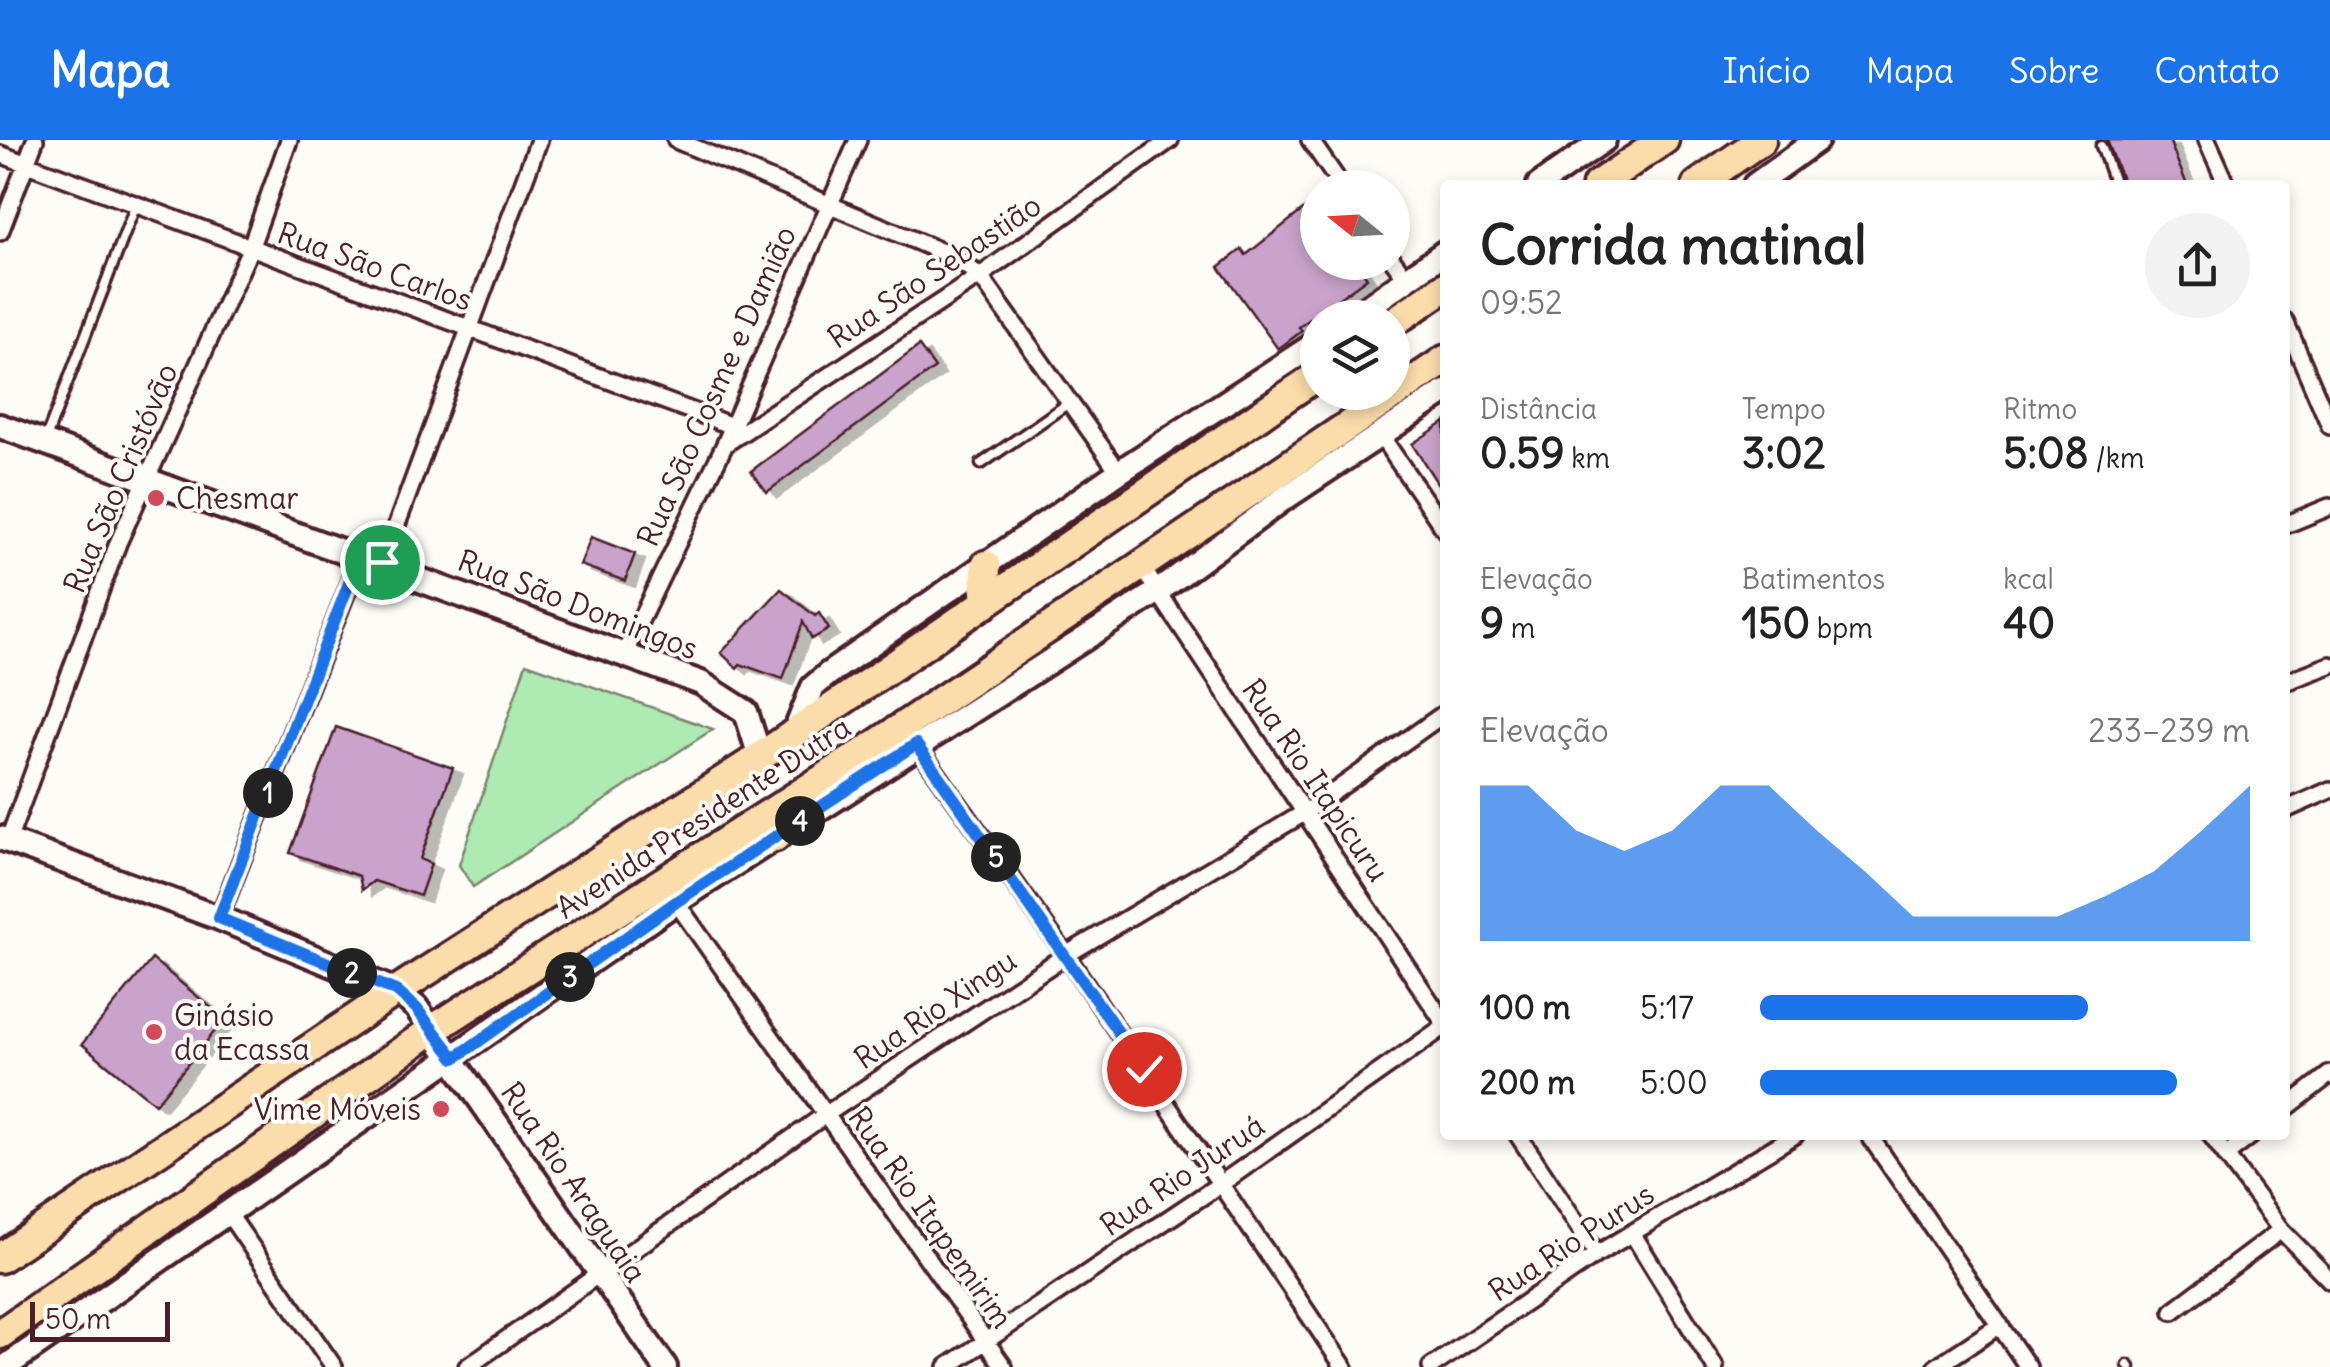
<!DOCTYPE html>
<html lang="pt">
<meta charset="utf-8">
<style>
:root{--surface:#fff;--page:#f2f2f2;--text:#222;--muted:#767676;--accent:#1a73e8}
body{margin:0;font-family:Delius,sans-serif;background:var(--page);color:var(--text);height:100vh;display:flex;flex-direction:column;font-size:38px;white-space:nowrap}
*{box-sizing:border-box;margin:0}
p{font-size:32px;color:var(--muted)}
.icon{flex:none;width:55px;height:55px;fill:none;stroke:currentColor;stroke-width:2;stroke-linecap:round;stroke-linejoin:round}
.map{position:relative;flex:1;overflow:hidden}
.details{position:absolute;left:1440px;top:40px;width:850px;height:960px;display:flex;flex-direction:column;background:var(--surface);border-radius:10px;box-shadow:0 5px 15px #0003}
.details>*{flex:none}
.needle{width:65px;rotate:288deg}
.tools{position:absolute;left:1300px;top:30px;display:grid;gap:20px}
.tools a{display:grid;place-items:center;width:110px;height:110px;border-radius:50%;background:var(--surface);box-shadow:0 5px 15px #0003;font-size:50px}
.scale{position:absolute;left:30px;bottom:25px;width:140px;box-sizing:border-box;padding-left:10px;border:5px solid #4a1f2b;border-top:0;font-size:28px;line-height:35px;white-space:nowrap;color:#4a1f2b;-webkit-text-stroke:8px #fdfcf7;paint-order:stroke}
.pin{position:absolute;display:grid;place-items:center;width:85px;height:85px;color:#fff;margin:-42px;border:5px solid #fff;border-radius:50%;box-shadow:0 2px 10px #0007}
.km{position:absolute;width:50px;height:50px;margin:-25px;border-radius:50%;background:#222;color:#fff;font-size:28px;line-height:50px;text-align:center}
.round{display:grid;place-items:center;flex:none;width:105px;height:105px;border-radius:52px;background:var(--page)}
.head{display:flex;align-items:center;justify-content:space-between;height:170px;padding:0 40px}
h1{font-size:55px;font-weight:700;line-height:75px}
.figures{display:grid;grid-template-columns:repeat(3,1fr);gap:15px;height:170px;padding:10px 40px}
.figures div{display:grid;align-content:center}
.figures b{font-size:42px;font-weight:700}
.figures small{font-size:28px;font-weight:400}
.figures p{font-size:28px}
.chart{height:280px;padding:20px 40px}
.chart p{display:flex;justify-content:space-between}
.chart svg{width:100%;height:180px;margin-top:10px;fill:var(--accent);opacity:.7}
ul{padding:0 40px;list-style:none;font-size:32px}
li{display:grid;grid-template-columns:160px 120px 1fr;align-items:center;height:75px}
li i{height:25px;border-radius:12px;background:var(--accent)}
header{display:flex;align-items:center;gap:60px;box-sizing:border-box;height:140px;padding:0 50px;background:var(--accent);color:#fff}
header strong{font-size:48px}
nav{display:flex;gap:55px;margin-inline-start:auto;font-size:35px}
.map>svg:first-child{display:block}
</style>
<header>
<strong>Mapa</strong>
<nav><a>Início</a><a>Mapa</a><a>Sobre</a><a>Contato</a></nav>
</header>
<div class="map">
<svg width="2330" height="1227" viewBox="0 0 2330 1227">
<defs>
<filter id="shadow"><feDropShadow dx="10" dy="6" stdDeviation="0" flood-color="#0004"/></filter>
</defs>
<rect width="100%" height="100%" fill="#fdfcf7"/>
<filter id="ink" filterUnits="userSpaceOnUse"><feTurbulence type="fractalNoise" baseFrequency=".01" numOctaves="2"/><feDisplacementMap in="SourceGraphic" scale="20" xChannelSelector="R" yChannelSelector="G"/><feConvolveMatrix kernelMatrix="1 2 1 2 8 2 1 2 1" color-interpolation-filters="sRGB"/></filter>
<g filter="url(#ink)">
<path fill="#adebb2" stroke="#7c856e" stroke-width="2.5" d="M526,523L713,589L473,747L459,725Z"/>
<path fill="#c9a3cb" stroke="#4a1f2b" stroke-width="2.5" filter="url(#shadow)" d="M2107,0H2169L2187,45H2124Z
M1318,58V122H1356L1367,138L1299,187L1302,191L1278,209L1219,127L1242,109L1246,115Z
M919,206L935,228L767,352L751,331Z
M1445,282V355L1412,304Z
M591,397L635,414L625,441L580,425Z
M781,449L815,476L819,473L829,489L812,499L803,482L783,539L740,524L737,528L721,513Z
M336,587L453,628L420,719L431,724L420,756L374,741L362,750L359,736L290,713Z
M152,819L225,879L155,964L82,904Z"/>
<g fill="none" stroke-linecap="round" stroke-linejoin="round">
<g stroke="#4a1f2b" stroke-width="15">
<path id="lane" d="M2101,6L2115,45
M46,298L135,67
M981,324L1070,262
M2128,1225L2130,1227"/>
</g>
<g stroke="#4a1f2b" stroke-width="22">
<path id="street" d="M676,0L954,117L980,136L1119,332
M1310,0L1343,48
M2207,0L2227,45
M0,14L732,286
M0,92L35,0
M1392,119L1407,139
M2285,181L2330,286
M1381,296L1445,390
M725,304L980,136L1170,0
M2285,385L2329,367
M383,422L539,0
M1141,426L1445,884
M624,514L725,304L858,0
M2285,542L2330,525
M916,604L1066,815L1344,1227
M2285,670L2330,650
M8,701L118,403L250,109L289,0
M676,762L1004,1227
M219,778L361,415
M2285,969L2330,934
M1518,995L1597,1114
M1869,995L2028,1227
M2211,995L2281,1090L2330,1140
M2226,1015L2252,995
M228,1073L334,1227
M1632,1093L1715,1227
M2173,1171L2281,1090
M467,1227L825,975L1066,815L1304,673L1445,573
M947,1227L1222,1043L1445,886
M1431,1227L1597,1114L1795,995
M1936,1227L2000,1185"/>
</g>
<g stroke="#4a1f2b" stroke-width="30">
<path id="secondary" d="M1539,45L1604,0
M1755,45L1817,0
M1352,178L1445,112
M0,286L701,543L746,572L760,617
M794,594L813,547L828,534L1119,332L1318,202
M0,698L219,778L396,851L416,867L665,1227
M5,1227L676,762L1157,452L1282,360L1445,252"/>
</g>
<g stroke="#4a1f2b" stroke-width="35">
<path id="highway" d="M1597,45L1664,0
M1697,45L1761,0
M1392,183L1445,147
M985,464L986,425
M775,697L817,656
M0,1118L396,851L760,617L1318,235
M0,1194L435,888L859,616L1445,220"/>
</g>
<use href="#lane" stroke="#fdfcf7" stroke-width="8"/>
<use href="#street" stroke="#fdfcf7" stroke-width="15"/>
<use href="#secondary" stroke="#fdfcf7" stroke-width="22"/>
<use href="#highway" stroke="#fbddab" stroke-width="28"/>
</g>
</g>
<g fill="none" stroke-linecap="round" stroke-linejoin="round" filter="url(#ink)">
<g stroke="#fff" stroke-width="20">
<path id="route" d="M382,422L360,415L219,778L396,851L416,868L455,918L676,762L916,604L1144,929"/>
</g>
<use href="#route" stroke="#1a73e8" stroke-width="12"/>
</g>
<g fill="#d1495b" stroke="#fdfcf7" stroke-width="4">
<circle cx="156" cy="358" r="10"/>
<circle cx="154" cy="892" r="10"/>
<circle cx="441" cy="969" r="10"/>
</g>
<g text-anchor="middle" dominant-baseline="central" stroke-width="8" stroke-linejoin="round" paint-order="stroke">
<g font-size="30" fill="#4a1f2b" stroke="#fdfcf7">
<text transform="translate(375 126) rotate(20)">Rua São Carlos</text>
<text transform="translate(934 131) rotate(-34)">Rua São Sebastião</text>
<text transform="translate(716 246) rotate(-66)">Rua São Cosme e Damião</text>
<text transform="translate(120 338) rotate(-67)">Rua São Cristóvão</text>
<text transform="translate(578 464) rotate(21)">Rua São Domingos</text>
<text transform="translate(1316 640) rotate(56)">Rua Rio Itapicuru</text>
<text transform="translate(703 677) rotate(-33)">Avenida Presidente Dutra</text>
<text transform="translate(935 869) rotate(-34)">Rua Rio Xingu</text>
<text transform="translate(1182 1035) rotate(-34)">Rua Rio Juruá</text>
<text transform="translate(574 1042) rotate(56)">Rua Rio Araguaia</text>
<text transform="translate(931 1077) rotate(55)">Rua Rio Itapemirim</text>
<text transform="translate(1571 1102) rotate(-33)">Rua Rio Purus</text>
</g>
<g font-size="30" fill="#4a1f2b" stroke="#fdfcf7" text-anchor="start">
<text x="176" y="358">Chesmar</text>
<text x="174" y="875">Ginásio<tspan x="174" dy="34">da Ecassa</tspan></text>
<text x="421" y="969" text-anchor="end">Vime Móveis</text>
</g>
</g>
</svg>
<div class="tools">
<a><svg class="needle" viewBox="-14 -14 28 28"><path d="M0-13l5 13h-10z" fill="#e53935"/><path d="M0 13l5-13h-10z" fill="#767676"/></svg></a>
<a><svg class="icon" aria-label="layers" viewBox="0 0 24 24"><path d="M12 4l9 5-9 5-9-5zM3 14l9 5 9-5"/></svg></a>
</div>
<div class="scale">50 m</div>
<div class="pin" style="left:382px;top:422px;background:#1e9e55"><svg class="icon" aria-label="arrive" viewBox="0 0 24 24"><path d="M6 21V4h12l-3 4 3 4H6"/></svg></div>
<div class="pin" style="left:1144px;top:929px;background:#d93025"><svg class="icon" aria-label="check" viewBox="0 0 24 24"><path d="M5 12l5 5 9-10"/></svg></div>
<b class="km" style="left:268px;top:653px">1</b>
<b class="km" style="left:352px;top:833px">2</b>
<b class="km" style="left:570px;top:837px">3</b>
<b class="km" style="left:800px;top:681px">4</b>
<b class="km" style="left:996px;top:717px">5</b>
<section class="details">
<div class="head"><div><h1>Corrida matinal</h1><p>09:52</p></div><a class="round"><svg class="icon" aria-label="share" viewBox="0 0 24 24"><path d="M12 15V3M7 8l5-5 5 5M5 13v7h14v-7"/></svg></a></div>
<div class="figures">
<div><p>Distância</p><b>0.59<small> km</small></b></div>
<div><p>Tempo</p><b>3:02</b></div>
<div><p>Ritmo</p><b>5:08<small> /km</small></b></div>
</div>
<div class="figures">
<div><p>Elevação</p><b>9<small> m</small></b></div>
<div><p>Batimentos</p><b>150<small> bpm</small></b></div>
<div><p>kcal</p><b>40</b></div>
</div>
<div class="chart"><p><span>Elevação</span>233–239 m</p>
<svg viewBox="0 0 160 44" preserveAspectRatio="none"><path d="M0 44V6L10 6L20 17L30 22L40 17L50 6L60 6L70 17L80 27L90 38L100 38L110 38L120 38L130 33L140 27L150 17L160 6V44z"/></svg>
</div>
<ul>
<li><b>100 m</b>5:17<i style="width:67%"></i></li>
<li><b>200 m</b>5:00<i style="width:85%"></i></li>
</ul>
</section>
</div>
